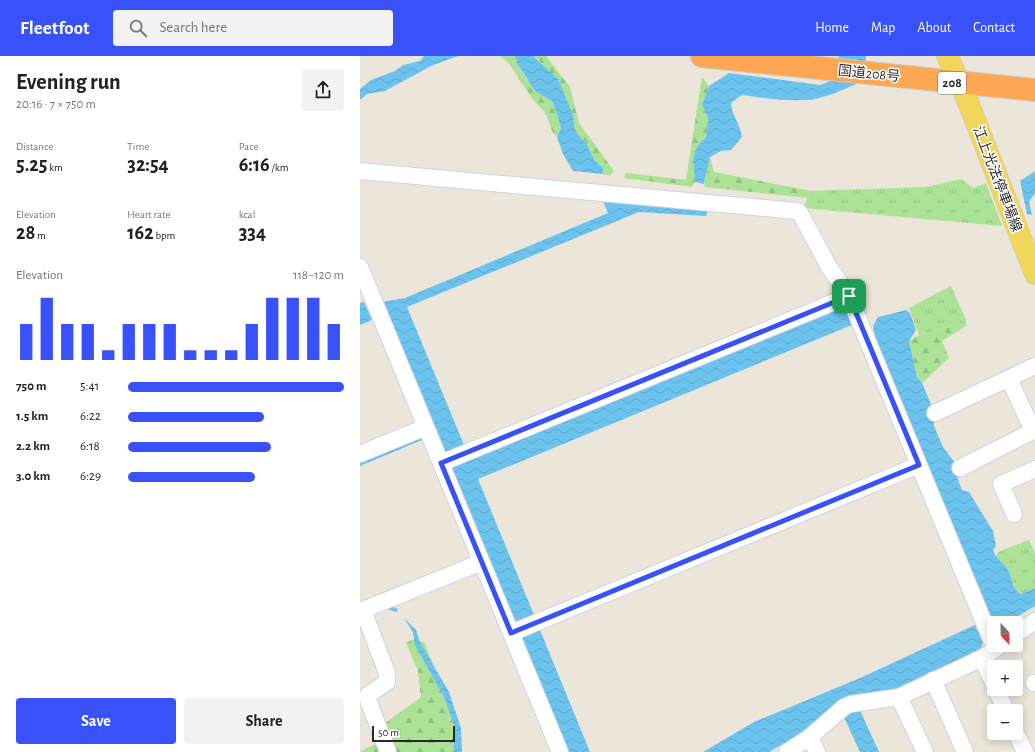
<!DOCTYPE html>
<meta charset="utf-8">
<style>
:root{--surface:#fff;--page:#f2f2f2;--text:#222;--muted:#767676;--accent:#3851fa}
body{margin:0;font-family:"Alegreya Sans","Noto Sans JP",sans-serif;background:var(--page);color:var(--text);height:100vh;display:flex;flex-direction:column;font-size:15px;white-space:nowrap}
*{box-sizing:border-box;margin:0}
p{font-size:13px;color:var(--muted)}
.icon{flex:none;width:22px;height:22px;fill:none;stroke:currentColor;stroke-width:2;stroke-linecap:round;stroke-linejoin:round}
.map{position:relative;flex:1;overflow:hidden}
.panel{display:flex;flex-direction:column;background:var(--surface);width:360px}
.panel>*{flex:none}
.needle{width:26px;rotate:158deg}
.controls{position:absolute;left:627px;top:560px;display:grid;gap:8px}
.controls a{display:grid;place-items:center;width:36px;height:36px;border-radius:4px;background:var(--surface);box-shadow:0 2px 10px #0003;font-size:20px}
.scale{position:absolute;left:12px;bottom:10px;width:83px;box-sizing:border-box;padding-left:4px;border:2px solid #292929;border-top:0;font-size:11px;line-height:14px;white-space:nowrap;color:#292929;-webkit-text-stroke:3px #fff;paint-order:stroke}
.pin{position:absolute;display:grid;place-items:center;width:34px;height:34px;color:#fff;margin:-17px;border-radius:8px;box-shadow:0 2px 6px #0006}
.round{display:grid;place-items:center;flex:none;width:42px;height:42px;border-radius:4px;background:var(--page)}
.head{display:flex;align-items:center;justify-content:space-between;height:68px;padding:0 16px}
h1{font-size:22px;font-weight:700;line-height:30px}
.stats{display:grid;grid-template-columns:repeat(3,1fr);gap:6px;height:68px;padding:4px 16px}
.stats div{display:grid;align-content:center}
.stats b{font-size:20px;font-weight:700}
.stats small{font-size:11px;font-weight:400}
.stats p{font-size:11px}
.chart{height:112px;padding:8px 16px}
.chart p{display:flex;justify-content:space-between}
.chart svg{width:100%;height:72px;margin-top:4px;stroke:var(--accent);stroke-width:6}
.cta{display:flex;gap:8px;margin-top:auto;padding:8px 16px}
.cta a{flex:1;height:46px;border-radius:4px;background:var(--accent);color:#fff;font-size:16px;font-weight:700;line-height:46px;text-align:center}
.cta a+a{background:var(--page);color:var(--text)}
ul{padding:0 16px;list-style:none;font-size:13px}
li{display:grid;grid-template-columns:64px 48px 1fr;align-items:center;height:30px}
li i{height:10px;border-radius:5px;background:var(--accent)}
header{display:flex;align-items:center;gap:24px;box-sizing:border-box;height:56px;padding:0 20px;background:var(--accent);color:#fff}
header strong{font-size:19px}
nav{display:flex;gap:22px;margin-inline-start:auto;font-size:14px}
.search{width:280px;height:36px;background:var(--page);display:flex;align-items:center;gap:10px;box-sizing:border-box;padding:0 14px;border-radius:4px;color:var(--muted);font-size:15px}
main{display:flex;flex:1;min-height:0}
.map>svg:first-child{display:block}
</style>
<header>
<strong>Fleetfoot</strong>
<div class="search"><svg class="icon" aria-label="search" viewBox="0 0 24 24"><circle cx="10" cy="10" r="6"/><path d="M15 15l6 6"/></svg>Search here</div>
<nav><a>Home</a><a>Map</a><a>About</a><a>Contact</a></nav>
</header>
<main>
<section class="panel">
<div class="head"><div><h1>Evening run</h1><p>20:16 · 7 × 750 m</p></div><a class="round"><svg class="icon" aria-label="share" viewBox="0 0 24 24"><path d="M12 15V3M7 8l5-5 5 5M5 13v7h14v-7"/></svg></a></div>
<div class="stats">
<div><p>Distance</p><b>5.25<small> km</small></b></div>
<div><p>Time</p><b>32:54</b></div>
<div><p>Pace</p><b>6:16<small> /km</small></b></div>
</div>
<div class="stats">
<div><p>Elevation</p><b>28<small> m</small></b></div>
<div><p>Heart rate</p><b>162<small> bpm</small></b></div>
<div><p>kcal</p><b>334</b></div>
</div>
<div class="chart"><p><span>Elevation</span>118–120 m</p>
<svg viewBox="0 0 160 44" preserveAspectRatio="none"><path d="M5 44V22M15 44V6M25 44V22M35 44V22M45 44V38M55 44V22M65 44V22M75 44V22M85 44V38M95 44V38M105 44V38M115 44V22M125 44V6M135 44V6M145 44V6M155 44V22"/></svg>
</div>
<ul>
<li><b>750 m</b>5:41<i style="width:100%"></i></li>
<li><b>1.5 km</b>6:22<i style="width:63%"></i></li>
<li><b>2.2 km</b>6:18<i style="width:66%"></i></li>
<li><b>3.0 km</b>6:29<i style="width:59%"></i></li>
</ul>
<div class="cta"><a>Save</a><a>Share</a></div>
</section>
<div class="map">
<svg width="675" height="696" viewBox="0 0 675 696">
<defs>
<pattern id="grass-tufts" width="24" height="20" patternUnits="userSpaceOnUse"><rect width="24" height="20" fill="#abe296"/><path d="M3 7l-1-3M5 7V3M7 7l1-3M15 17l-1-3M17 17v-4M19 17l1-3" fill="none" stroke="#93c281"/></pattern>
<pattern id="forest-firs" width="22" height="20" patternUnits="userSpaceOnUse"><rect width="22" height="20" fill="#abe296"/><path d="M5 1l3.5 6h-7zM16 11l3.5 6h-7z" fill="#93c281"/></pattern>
<pattern id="water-waves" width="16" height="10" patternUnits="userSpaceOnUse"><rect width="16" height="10" fill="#6cc4ee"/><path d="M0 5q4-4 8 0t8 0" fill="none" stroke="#5ea8cc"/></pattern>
</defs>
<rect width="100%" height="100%" fill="#ebe5da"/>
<path fill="url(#grass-tufts)" d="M601,123L613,132L626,127L642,170L443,152L451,135L566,131Z
M591,230L606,264L576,275L559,279L549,252Z
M669,484L675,497V532L661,538L656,535L648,514L636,501L638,496Z"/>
<path fill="url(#forest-firs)" d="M140,0H155C162,22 174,34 193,46L201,72L197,81L192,75L186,58L171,41L150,9Z
M173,0H186L210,31L219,67L254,115L250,120L243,118V112L235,105L226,87L215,75L213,59L179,4Z
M342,21L349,30L342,49L348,62L346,82C322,100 343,114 332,131L264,122L266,117L326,124Z
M350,101L354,116L451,135L448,142L344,131Z
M606,264V270L582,285L589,302L562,327L557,321L549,285L559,279L576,275Z
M54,583L65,587L95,672L93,696H0L26,682L24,668L61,641L58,615L46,587Z"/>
<path fill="url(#water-waves)" d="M64,0H98L71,10L25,35L7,38L0,44V33L11,24L35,15L43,9L60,5Z
M155,0H173L198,23L213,59L215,75L226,87L235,105L243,112V118L213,115L203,98L197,81L201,72L193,46L175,35L158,9Z
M479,0H506L504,25C485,32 464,44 444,44C423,45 403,42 382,39L371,47C371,57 380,68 382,81L371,94L361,95L350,101L344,128L335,126C335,108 328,95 346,82L348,62L342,49L349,30L369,17L460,29L478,22Z
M675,115V137L669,146L672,159L667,158L660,125Z
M243,145L348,153L346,160L279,156L47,251L104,389L84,397L22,246L45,242L248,157Z
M4,246L12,264L0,269V247Z
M484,249L492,269L118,423L174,559L153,567L89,411Z
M546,254L550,257L556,274L549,285L557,321L562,327L573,353L574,370L583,391L595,407L594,413L602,434L609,436L633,475L636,490L633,494C636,503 643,506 648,514C653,523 651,533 661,538L675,532V550L646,567H634V575L517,290L513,270L518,261Z
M61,379L62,384L0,410V404Z
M44,562L56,574L60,586L89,636L101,672L102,696H93L95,672L84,641L55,589L53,576Z
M615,569L623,585L621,592L543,634L504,638L479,647L435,681L409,696H343L394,666L500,622Z
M180,574L230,696H206L160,583Z
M499,652L519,696H500L483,659Z"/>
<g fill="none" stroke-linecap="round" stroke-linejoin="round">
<path stroke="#6cc4ee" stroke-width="3.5" d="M26,551L36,554"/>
<g stroke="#cfd2e2" stroke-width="18">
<path id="minor" d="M0,115L437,155L440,157L469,211L489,240L635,593
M0,211L200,696
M575,357L675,310
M0,398L66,371
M81,407L489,240
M600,412L673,375L649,323
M654,458L641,428L675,413
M3,554L27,617V626L8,639V644L28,696
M0,555L122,506
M151,577L559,409
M656,578L675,565
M622,602L634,629
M573,624L605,696
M674,627H675
M636,633L646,655
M539,641L565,696
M656,677L665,696
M450,681L457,696
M427,696L450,681L484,651L491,648L539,641L622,602L641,589"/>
</g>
<g stroke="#c7c7c7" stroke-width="22">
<path id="major" d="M587,0L601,28L675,218"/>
</g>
<g stroke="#c7c7c7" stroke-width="24">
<path id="highway" d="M342,0L675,34"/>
</g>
<use href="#minor" stroke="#fff" stroke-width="16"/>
<use href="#major" stroke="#f0d65a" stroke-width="21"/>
<use href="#highway" stroke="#fea752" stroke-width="22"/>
</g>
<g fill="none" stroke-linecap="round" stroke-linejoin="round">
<g stroke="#fff" stroke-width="8">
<path id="route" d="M489,240L559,409L151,577L81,407Z"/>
</g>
<use href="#route" stroke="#3851fa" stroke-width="5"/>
</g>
<g text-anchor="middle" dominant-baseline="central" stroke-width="3" stroke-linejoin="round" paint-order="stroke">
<rect fill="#fff" stroke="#696969" stroke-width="1" x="578" y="16" width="28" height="22" rx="3"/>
<g font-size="13" font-weight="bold" fill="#292929">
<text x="592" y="27">208</text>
</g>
<g font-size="14" fill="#292929" stroke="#fff">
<text transform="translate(509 18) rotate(6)">国道208号</text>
<text transform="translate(637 123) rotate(69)">江上光法停車場線</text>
</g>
</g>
</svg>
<div class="controls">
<a><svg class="needle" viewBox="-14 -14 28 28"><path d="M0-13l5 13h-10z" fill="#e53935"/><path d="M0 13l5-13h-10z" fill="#767676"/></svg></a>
<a>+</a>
<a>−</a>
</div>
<div class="scale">50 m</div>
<div class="pin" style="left:489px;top:240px;background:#1e9e55"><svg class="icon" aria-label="arrive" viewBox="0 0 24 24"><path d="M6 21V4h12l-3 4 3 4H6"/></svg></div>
</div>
</main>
